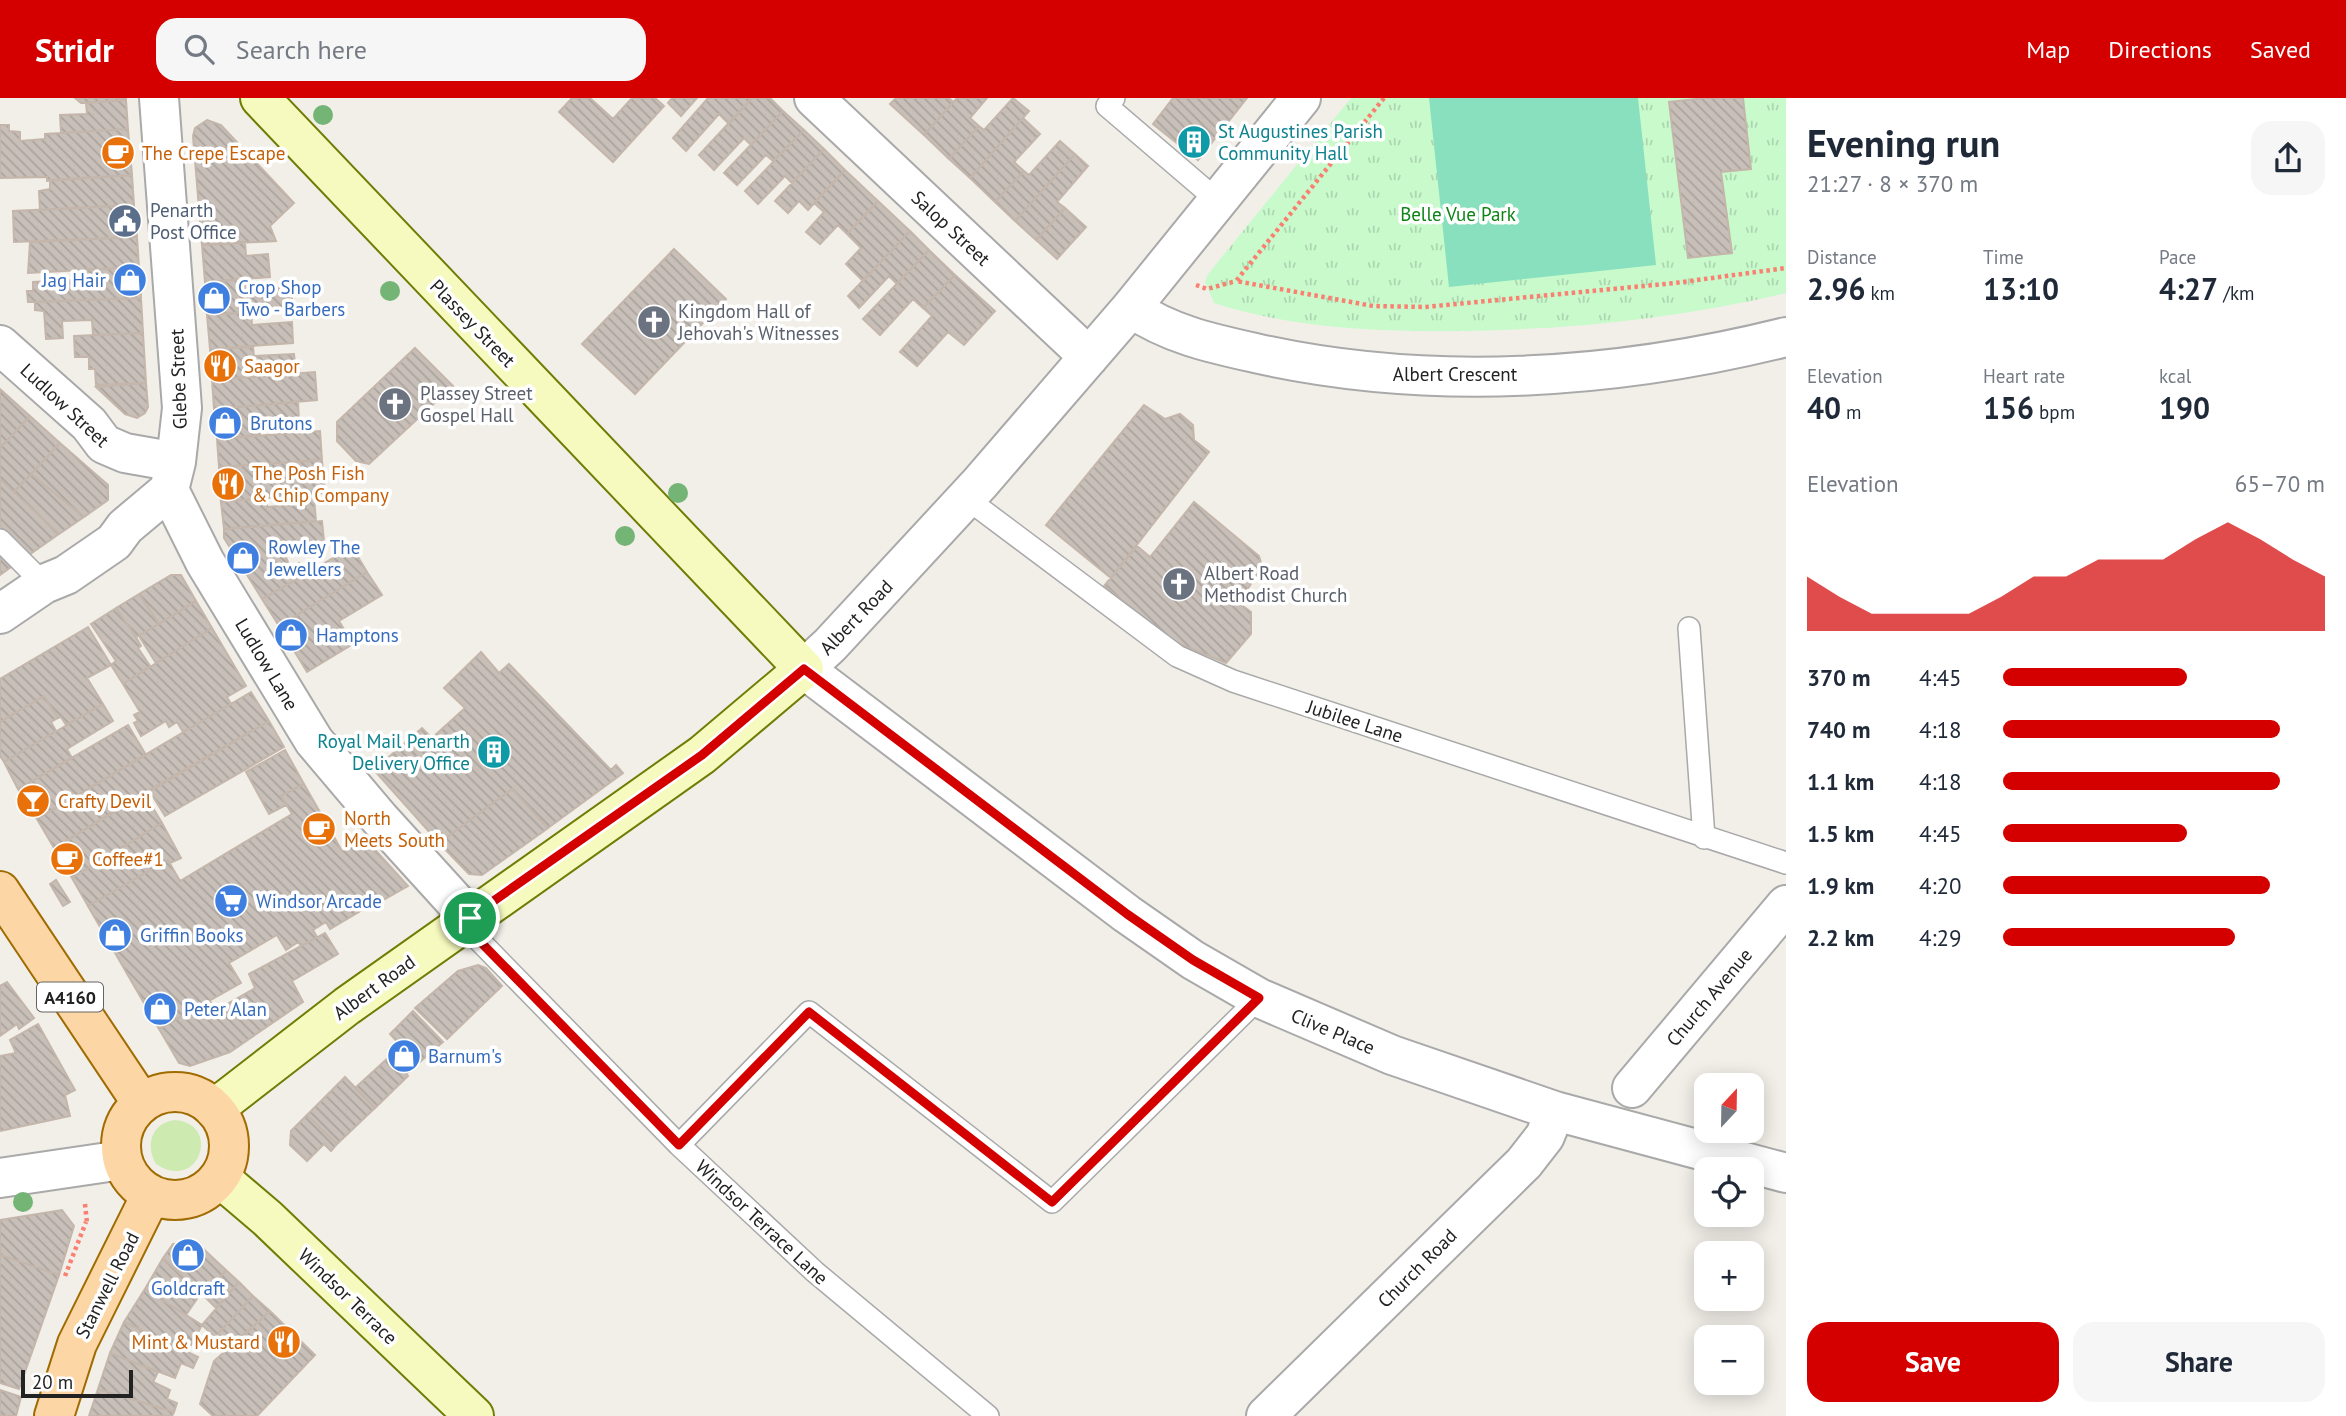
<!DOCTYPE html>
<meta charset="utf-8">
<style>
:root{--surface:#fff;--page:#f6f6f7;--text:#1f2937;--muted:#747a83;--accent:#d40000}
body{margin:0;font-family:"PT Sans",sans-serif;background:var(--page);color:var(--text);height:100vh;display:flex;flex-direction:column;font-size:26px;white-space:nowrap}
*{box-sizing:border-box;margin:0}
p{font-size:23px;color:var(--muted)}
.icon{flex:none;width:38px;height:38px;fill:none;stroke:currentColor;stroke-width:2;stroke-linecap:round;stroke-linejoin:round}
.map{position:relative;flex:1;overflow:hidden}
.sheet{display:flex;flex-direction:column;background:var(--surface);width:560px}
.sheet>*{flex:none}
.needle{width:46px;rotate:22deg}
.buttons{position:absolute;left:1694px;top:975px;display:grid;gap:14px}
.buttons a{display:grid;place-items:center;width:70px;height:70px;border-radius:14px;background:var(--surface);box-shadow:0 4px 18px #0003;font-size:35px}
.scale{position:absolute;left:21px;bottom:18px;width:112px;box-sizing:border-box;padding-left:7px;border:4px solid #222;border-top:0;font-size:19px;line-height:24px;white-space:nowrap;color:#222;-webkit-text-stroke:5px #fff;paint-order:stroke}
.pin{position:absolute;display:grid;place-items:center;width:60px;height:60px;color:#fff;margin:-30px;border:4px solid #fff;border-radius:50%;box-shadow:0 2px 7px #0007}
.round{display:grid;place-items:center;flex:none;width:74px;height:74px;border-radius:21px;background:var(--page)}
.headline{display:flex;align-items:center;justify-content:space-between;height:119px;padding:0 21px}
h1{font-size:38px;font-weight:700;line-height:52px}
.figures{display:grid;grid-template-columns:repeat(3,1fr);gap:10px;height:119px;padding:7px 21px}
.figures div{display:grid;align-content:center}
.figures b{font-size:30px;font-weight:700}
.figures small{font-size:19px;font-weight:400}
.figures p{font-size:19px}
.chart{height:196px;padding:14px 21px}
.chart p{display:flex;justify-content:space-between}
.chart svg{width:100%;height:126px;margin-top:7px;fill:var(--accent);opacity:.7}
.action{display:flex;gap:14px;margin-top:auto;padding:14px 21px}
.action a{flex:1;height:80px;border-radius:21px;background:var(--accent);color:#fff;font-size:28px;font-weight:700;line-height:80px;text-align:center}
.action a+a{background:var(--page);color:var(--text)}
ul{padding:0 21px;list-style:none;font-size:23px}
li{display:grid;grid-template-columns:112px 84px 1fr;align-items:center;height:52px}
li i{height:18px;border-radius:9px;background:var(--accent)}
header{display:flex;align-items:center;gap:42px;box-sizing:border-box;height:98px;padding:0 35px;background:var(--accent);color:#fff}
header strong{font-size:33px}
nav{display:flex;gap:38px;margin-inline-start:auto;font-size:24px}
.search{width:490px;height:63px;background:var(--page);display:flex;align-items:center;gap:18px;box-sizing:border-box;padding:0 24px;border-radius:21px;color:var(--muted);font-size:26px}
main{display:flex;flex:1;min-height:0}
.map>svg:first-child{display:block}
</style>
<header>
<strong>Stridr</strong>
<div class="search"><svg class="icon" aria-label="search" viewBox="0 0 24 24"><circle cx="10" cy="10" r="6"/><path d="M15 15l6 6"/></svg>Search here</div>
<nav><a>Map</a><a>Directions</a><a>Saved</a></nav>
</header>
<main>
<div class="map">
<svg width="1786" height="1318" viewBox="0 0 1786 1318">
<defs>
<pattern id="park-tufts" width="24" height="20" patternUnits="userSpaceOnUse" patternTransform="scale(1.75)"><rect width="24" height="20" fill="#c8facc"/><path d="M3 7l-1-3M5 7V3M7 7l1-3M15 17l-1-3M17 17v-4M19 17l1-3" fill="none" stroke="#acd6af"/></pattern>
<pattern id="building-back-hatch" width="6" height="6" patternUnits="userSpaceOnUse" patternTransform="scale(1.75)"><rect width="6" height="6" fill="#c7bfb8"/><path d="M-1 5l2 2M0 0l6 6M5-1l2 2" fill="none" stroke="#aba49e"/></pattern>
</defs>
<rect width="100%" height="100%" fill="#f2efe9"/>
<path fill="#cdebb0" d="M175,1022C222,1026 199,1095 156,1066C145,1047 151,1025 175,1022Z"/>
<path fill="url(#park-tufts)" d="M1351,0H1786V195C1680,220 1575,231 1466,233C1382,234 1294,231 1214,205L1205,184L1208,176Z"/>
<path fill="#88e0be" d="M1429,0H1638L1656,167L1449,189Z"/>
<path fill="url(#building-back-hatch)" stroke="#c4b6ab" stroke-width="2" d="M75,0H126V2L81,5Z
M572,0H590L613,21L632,0H655L664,8L613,64L559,14Z
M672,0H697L681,18L668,5Z
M708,0H752L729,26L719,16L686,53L673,40Z
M752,0H770L783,13L751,47L744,40L714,72L699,57Z
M896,0H949L953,4L924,37L890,6Z
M957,0H987L970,20L979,28L949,61L924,37Z
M1013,0L1029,13L970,80L949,61L979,28L984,32Z
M1173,0H1247L1198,62L1153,26Z
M1705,0H1743L1751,71L1721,74L1732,155L1688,160L1669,4Z
M126,2L128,31L61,35L60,17L87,16L86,5Z
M783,13L804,32L773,63L766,57L737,87L724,75Z
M1023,20L1040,36L1014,64L1024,73L995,104L970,80Z
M207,22L221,27L294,105L270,128L276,143L202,147L193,38L195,30Z
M0,27H9V33L20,34V43L45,41V36L128,31L132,77L47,83V79L0,80Z
M804,32L824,51L792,85L785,78L758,106L745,93Z
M1060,43L1075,56L1015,123L995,104L1024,73L1029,77Z
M824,51L845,72L808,112L799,103L788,115L775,103Z
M1075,56L1088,68L1057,104L1065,110L1036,142L1015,123Z
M845,72L878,103L847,136L838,127L820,146L806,134L824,114L814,105Z
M132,77L134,107L40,112L39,93L50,91V82Z
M878,103L910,133L863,183L846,166L861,150L847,136Z
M134,107L137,139L14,144L13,113Z
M1065,110L1086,129L1057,161L1036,142Z
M910,133L929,152L897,186L889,178L859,210L848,198Z
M137,139L139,169L28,175L30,144Z
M245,144L246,158L268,156L270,179L205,184L202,147Z
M674,151L726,201L635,296L582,246Z
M929,152L955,177L923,210L913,201L880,237L863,221Z
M139,169L141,200L28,204L27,193H33V184L73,182V172Z
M955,177L995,213L964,247L948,234L917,268L900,254L932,218L923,210Z
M248,181L249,193L291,189L293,212L207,217L205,184Z
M141,200L143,235L93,237L92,222L62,223L63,240L46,241L44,213L35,212V204Z
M251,214L252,227L292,224L293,245L210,251L207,217Z
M143,235L146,285L96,287L95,271H89V259H75L74,238Z
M253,249L254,258L294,256L296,275L212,282L210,251Z
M415,250L453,288L369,366L356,363L337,343V324Z
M315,274L317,302L214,311L212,282Z
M146,285L148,309L145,315L137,320L125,316L96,289Z
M0,291L30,318L0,350Z
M298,304L299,323L260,326V337L217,341L214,311Z
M1144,307L1165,321L1180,316L1193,327L1194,342L1209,354L1111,480L1046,427Z
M30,318L60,345L14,394L0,381V350Z
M320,333L322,362L219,369L217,341Z
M60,345L108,387V402L84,419L31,376Z
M322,362L325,395L221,404L219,369Z
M31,376L84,419L59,436L14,394Z
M0,381L59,436L29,457L0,428Z
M267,400V409L292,407V401L314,400L316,423L224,431L221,404Z
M1194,404L1259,458L1262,468L1239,505L1251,514V536L1226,565L1175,544L1104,488L1137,448L1150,459Z
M322,423L324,443L280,446L291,471L299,465L307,476L262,501L224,440V431Z
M352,449L367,474L279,528L262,501Z
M0,454L14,467L0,477Z
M367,474L382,497L339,523L353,546L307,574L279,528Z
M171,477H181L196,503L159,526L139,496Z
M139,496L159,526L136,539L116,510Z
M196,503L212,530L156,565L139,538Z
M116,510L136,539L141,548L138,550L150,568L123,586L111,567L116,563L91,526Z
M88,529L111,567L87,580L103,606L66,627L61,619L58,620L44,598L0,624V581Z
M212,530L246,588L227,599L231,606L183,634L177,624L169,629L166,623L141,638L134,625L138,623L134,617L140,614L123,586Z
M481,554L499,575L509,566L611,672L616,667L623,675L548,730L512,691L439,745L374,672L422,630L432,640L465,610L444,590Z
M251,594L269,623L54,750L37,721Z
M44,598L58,620L51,624L56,633L4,664L0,658V624Z
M103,606L113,623L67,651L72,660L18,691L4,664Z
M269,623L284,649L165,718L149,692Z
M128,627L146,657L37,721L18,691Z
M285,652L304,686L281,698L286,707L269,716L246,674Z
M304,686L342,753L357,744L369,745L408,788L371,809L361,797L367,809L330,831L326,824L313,832L317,839L301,848L298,844L286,852L277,837L229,865L241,885L159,931L88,808L168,762L180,783L292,716L281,698Z
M512,691L548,730L482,777L469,776L439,745Z
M144,695L162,725L72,780L54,750Z
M162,725L181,760L170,765L168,762L88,808L72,780Z
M56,782L70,804L63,808L50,786Z
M325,835L338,856L292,883L303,904L230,954L190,968L179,965L159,931L210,903L215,913L255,890L249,876Z
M478,867L486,870L502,888L447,941L415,910L458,873Z
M7,884L34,920L19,931L17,926L0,938V888Z
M413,913L443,944L406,976L408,978L375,1010L355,990L401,948L390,936Z
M38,926L75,992L65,997L70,1018L0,1033V958L16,955L10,942Z
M345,979L375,1010L337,1046L307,1017Z
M307,1017L337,1046L331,1053L324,1046L307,1063L290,1047L291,1033Z
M62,1112L74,1128L59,1177L0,1157V1122Z
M197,1145L226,1172L204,1198L163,1160L173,1146Z
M0,1157L59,1177L19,1291L0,1285Z
M163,1160L201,1195L186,1217L145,1191Z
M226,1172L239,1184L216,1210L204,1198Z
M239,1184L253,1198L215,1239L202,1227Z
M145,1191L202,1227L187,1254L124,1224Z
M253,1198L270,1213L229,1252L215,1239Z
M270,1213L315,1257L257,1318H213L200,1306L214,1263Z
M124,1224L198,1259L193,1270L181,1265L175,1280L110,1255Z
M110,1255L158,1274L153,1284L170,1292L167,1301L177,1305L174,1314L98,1291Z
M98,1291L174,1314L172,1318H89Z
M0,1292L21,1299L16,1318H0Z"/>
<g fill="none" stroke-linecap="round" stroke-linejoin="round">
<g stroke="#a9a9a9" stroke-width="24">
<path id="lane" d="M1114,0L1107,8L1218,103
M966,400L1177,558L1233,583L1786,765
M0,442L44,486
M1689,530L1704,740
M462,825L679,1047L815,1174L988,1318
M679,1047L809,914L1052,1104L1259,900"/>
</g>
<g stroke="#a9a9a9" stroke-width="42">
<path id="street" d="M814,0L1089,259
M1301,0L1131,210L980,385L830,547L804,571L1127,816L1193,862L1259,900L1392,957L1555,1013L1786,1075
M1131,210C1169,236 1210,245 1255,255C1428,294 1614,282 1786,239
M0,247L89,326L104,346L125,355L176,364
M169,392L205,464L314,643L380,721L470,820
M0,516L44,486L66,477L114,444L125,429L169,392L176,364L182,310L159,0
M1632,990L1786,807
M0,1080L122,1062
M1266,1318L1524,1065L1545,1038L1555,1013"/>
</g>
<g stroke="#707d05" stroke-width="42">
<path id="secondary" d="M214,1011L347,908L702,657L804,571L260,0
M220,1080L267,1120L474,1318"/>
</g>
<g stroke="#a06b00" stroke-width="42">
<path id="primary" d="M0,793L141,1004
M121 1048a54 54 0 1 1 108 0a54 54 0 1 1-108 0Z
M54,1318L77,1246L151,1097"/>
</g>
<path stroke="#fa8072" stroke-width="4.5" stroke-dasharray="3.5 3.5" stroke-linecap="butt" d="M1384,0L1236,183L1373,208L1425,209L1675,185L1786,170
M1196,187L1207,191L1236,183
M85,1106L87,1125
M65,1178L86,1124"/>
<use href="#lane" stroke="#fff" stroke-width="21"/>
<use href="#street" stroke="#fff" stroke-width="38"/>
<use href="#secondary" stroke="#f7fabf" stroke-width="38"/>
<use href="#primary" stroke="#fcd6a4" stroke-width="38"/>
</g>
<g fill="#74b475">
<circle cx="323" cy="17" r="10"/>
<circle cx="390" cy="193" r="10"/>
<circle cx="678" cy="395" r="10"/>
<circle cx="625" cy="438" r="10"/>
<circle cx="23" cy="1104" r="10"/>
</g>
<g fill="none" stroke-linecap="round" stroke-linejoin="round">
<g stroke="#fff" stroke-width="14">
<path id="route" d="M804,571L1127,816L1193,862L1259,900L1052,1104L809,914L679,1047L462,825L702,657Z"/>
</g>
<use href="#route" stroke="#d40000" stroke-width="9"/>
</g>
<defs>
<g id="building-disc" transform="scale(1.75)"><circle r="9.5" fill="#0f9aa8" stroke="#fff"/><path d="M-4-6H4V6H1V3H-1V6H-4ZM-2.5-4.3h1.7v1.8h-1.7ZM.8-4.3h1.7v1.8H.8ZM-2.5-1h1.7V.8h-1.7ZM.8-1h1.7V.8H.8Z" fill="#fff"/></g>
<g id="cafe-disc" transform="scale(1.75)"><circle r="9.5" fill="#e8710a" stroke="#fff"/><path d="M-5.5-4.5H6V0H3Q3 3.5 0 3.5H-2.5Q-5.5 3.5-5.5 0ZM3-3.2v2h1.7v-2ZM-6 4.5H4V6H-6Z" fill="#fff"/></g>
<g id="civic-disc" transform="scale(1.75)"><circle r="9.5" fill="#5c6f8a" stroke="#fff"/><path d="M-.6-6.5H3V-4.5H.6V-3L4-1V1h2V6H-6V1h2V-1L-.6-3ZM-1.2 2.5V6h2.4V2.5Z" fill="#fff"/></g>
<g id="shop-disc" transform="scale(1.75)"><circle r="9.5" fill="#3f7fe0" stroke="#fff"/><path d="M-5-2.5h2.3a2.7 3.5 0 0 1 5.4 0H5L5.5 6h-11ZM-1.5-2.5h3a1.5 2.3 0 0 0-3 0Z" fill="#fff"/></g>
<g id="church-disc" transform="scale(1.75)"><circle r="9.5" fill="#6b7280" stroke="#fff"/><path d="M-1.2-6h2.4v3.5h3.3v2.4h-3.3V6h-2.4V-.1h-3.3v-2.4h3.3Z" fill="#fff"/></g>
<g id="restaurant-disc" transform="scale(1.75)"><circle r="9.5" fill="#e8710a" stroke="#fff"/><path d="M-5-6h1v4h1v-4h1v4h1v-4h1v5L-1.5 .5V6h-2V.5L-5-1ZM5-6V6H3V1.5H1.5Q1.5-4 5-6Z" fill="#fff"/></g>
<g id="bar-disc" transform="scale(1.75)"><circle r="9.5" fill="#e8710a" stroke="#fff"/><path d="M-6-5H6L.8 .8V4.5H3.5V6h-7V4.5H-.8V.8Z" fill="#fff"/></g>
<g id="supermarket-disc" transform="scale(1.75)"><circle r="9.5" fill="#3f7fe0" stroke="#fff"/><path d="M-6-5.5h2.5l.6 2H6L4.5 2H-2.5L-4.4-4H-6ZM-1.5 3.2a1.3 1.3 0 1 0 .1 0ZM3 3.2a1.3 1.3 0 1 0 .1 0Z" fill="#fff"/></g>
</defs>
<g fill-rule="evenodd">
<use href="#building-disc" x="1194" y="44"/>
<use href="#cafe-disc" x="118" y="55"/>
<use href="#civic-disc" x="125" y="123"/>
<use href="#shop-disc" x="130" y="182"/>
<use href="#shop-disc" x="214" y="200"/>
<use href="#church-disc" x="654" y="224"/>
<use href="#restaurant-disc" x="220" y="268"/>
<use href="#church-disc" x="395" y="306"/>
<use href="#shop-disc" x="225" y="325"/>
<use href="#restaurant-disc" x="228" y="386"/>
<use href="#shop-disc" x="243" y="460"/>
<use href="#church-disc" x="1179" y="486"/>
<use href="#shop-disc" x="291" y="537"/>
<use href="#building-disc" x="494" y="654"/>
<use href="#bar-disc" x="33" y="703"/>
<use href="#cafe-disc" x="319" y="731"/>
<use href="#cafe-disc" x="67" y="761"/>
<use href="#supermarket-disc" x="231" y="803"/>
<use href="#shop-disc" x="115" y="837"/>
<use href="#shop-disc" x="160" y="911"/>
<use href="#shop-disc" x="404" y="958"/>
<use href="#shop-disc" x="188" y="1157"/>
<use href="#restaurant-disc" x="284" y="1244"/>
</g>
<g text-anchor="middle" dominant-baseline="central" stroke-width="7" stroke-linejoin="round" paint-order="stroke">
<rect fill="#fff" stroke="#646464" stroke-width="2" x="37" y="884.5" width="66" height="29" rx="5"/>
<g font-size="18" font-weight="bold" fill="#222">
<text x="70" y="899">A4160</text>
</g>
<g font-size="19" fill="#0d838f" stroke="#fff" text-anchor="start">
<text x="1218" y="33">St Augustines Parish<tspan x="1218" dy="22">Community Hall</tspan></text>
<text x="470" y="643" text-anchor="end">Royal Mail Penarth<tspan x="470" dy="22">Delivery Office</tspan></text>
</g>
<g font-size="19" fill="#c56008" stroke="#fff" text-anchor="start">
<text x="142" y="55">The Crepe Escape</text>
<text x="244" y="268">Saagor</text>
<text x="252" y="375">The Posh Fish<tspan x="252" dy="22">&amp; Chip Company</tspan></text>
<text x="58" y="703">Crafty Devil</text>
<text x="344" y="720">North<tspan x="344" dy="22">Meets South</tspan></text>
<text x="92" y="761">Coffee#1</text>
<text x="260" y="1244" text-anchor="end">Mint &amp; Mustard</text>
</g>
<g font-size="19" fill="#4e5e75" stroke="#fff" text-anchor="start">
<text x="150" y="112">Penarth<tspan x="150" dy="22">Post Office</tspan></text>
</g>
<g font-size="19" fill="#0c8416" stroke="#fff">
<text x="1458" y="116">Belle Vue Park</text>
</g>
<g font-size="19" fill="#222" stroke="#fff">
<text transform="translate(951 130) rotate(43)">Salop Street</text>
<text transform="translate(473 225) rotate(46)">Plassey Street</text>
<text x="1455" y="276">Albert Crescent</text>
<text transform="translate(178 281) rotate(-92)">Glebe Street</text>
<text transform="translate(65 307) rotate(43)">Ludlow Street</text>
<text transform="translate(856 519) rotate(-46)">Albert Road</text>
<text transform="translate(267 566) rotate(59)">Ludlow Lane</text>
<text transform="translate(1355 623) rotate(18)">Jubilee Lane</text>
<text transform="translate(374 889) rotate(-36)">Albert Road</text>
<text transform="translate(1709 899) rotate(-50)">Church Avenue</text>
<text transform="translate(1333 933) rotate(23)">Clive Place</text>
<text transform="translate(762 1124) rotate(43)">Windsor Terrace Lane</text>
<text transform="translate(1417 1170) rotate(-45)">Church Road</text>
<text transform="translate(107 1187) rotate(-63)">Stanwell Road</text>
<text transform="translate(348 1198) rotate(44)">Windsor Terrace</text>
</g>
<g font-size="19" fill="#366cbe" stroke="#fff" text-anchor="start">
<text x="106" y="182" text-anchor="end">Jag Hair</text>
<text x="238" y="189">Crop Shop<tspan x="238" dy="22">Two - Barbers</tspan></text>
<text x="250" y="325">Brutons</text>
<text x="268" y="449">Rowley The<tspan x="268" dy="22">Jewellers</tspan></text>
<text x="316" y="537">Hamptons</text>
<text x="256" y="803">Windsor Arcade</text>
<text x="140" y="837">Griffin Books</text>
<text x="184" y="911">Peter Alan</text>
<text x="428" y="958">Barnum's</text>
<text x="188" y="1190" text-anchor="middle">Goldcraft</text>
</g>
<g font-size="19" fill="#5b616d" stroke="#fff" text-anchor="start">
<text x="678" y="213">Kingdom Hall of<tspan x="678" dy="22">Jehovah's Witnesses</tspan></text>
<text x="420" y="295">Plassey Street<tspan x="420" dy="22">Gospel Hall</tspan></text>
<text x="1204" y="475">Albert Road<tspan x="1204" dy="22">Methodist Church</tspan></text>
</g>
</g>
</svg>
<div class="buttons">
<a><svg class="needle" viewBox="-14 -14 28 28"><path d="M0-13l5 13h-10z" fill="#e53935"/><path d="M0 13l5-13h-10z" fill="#747a83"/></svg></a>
<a><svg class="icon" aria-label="locate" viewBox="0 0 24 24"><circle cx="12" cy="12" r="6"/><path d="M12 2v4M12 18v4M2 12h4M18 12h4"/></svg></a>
<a>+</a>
<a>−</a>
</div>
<div class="scale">20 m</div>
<div class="pin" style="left:470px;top:820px;background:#1e9e55"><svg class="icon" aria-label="arrive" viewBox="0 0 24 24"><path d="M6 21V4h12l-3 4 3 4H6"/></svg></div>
</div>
<section class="sheet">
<div class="headline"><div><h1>Evening run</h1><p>21:27 · 8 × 370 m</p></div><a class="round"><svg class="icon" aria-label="share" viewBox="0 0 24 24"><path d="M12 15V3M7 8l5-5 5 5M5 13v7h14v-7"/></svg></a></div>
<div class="figures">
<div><p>Distance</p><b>2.96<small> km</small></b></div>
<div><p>Time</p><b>13:10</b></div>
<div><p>Pace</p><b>4:27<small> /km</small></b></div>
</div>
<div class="figures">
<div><p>Elevation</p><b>40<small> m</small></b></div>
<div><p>Heart rate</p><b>156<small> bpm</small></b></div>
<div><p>kcal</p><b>190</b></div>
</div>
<div class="chart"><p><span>Elevation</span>65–70 m</p>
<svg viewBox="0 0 160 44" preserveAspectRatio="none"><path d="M0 44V25L10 32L20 38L30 38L40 38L50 38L60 32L70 25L80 25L90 19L100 19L110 19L120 12L130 6L140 12L150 19L160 25V44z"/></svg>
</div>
<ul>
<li><b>370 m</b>4:45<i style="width:57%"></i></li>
<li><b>740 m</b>4:18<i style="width:86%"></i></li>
<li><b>1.1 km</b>4:18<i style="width:86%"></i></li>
<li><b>1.5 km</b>4:45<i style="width:57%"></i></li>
<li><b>1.9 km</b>4:20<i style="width:83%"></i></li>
<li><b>2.2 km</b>4:29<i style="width:72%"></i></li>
</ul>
<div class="action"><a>Save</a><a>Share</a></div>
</section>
</main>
